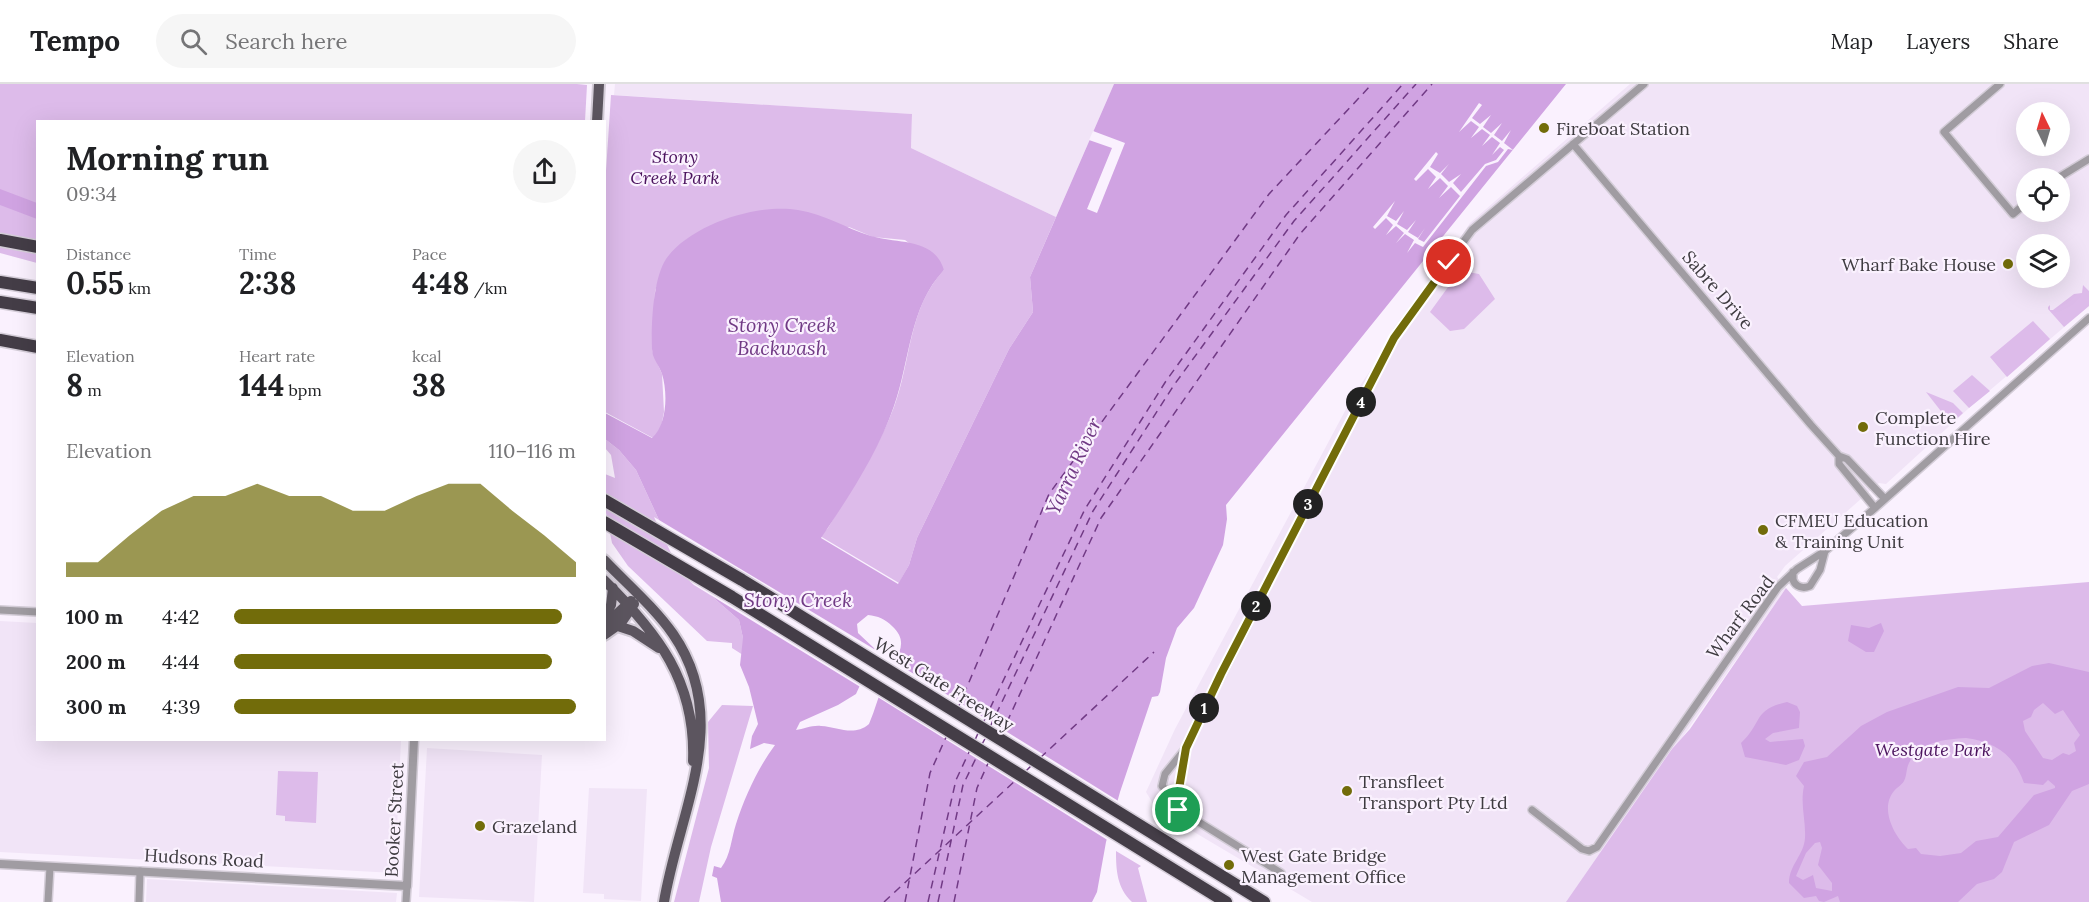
<!DOCTYPE html>
<meta charset="utf-8">
<style>
:root{--surface:#fff;--page:#f6f6f6;--text:#202124;--muted:#757577;--line:#e0e0e0;--accent:#726c0a}
body{margin:0;font-family:Lora,serif;background:var(--page);color:var(--text);height:100vh;display:flex;flex-direction:column;font-size:22px;white-space:nowrap}
*{box-sizing:border-box;margin:0}
p{font-size:20px;color:var(--muted)}
.icon{flex:none;width:33px;height:33px;fill:none;stroke:currentColor;stroke-width:2;stroke-linecap:round;stroke-linejoin:round}
.map{position:relative;flex:1;overflow:hidden}
.sheet{position:absolute;left:36px;top:36px;width:570px;height:621px;display:flex;flex-direction:column;background:var(--surface);border-radius:0px;box-shadow:0 6px 24px #0002}
.sheet>*{flex:none}
.needle{width:39px;rotate:355deg}
.tools{position:absolute;left:2016px;top:18px;display:grid;gap:12px}
.tools a{display:grid;place-items:center;width:54px;height:54px;border-radius:50%;background:var(--surface);box-shadow:0 6px 24px #0002;font-size:30px}
.pin{position:absolute;display:grid;place-items:center;width:51px;height:51px;color:#fff;margin:-26px;border:3px solid #fff;border-radius:50%;box-shadow:0 2px 6px #0007}
.km{position:absolute;width:30px;height:30px;margin:-15px;border-radius:50%;background:#222;color:#fff;font-size:16px;line-height:30px;text-align:center}
.round{display:grid;place-items:center;flex:none;width:63px;height:63px;border-radius:32px;background:var(--page)}
.overview{display:flex;align-items:center;justify-content:space-between;height:102px;padding:0 30px}
h1{font-size:33px;font-weight:700;line-height:45px}
.figures{display:grid;grid-template-columns:repeat(3,1fr);gap:9px;height:102px;padding:6px 30px}
.figures div{display:grid;align-content:center}
.figures b{font-size:30px;font-weight:700}
.figures small{font-size:16px;font-weight:400}
.figures p{font-size:16px}
.chart{height:168px;padding:12px 30px}
.chart p{display:flex;justify-content:space-between}
.chart svg{width:100%;height:108px;margin-top:6px;fill:var(--accent);opacity:.7}
ul{padding:0 30px;list-style:none;font-size:20px}
li{display:grid;grid-template-columns:96px 72px 1fr;align-items:center;height:45px}
li i{height:15px;border-radius:8px;background:var(--accent)}
header{display:flex;align-items:center;gap:36px;box-sizing:border-box;height:84px;padding:0 30px;background:var(--surface);border-bottom:2px solid var(--line)}
header strong{font-size:28px}
nav{display:flex;gap:33px;margin-inline-start:auto;font-size:21px}
.search{width:420px;height:54px;background:var(--page);display:flex;align-items:center;gap:15px;box-sizing:border-box;padding:0 21px;border-radius:33px;color:var(--muted);font-size:22px}
.map>svg:first-child{display:block}
</style>
<header>
<strong>Tempo</strong>
<div class="search"><svg class="icon" aria-label="search" viewBox="0 0 24 24"><circle cx="10" cy="10" r="6"/><path d="M15 15l6 6"/></svg>Search here</div>
<nav><a>Map</a><a>Layers</a><a>Share</a></nav>
</header>
<div class="map">
<svg width="2089" height="818" viewBox="0 0 2089 818">
<rect width="100%" height="100%" fill="#faf1fe"/>
<path fill="#f1e4f7" fill-rule="evenodd" d="M615,0H1114L1056,133L911,64L912,30L614,11Z
M1630,0H2089V222L1969,324L1886,400L1879,399L1785,482L1777,493L1786,504L1568,818H1312L1157,726L1146,708L1175,645L1353,312L1470,139ZM2026,28H2060V62H2026ZM2026,94H2060V128H2026ZM2026,160H2060V194H2026Z
M0,537L37,539L38,656H401L395,789L0,768Z
M427,664L542,671L534,818L419,813Z
M589,704L647,705L641,817L604,815V810L583,809Z
M147,795L397,809L396,818H146Z"/>
<path fill="#ddbbea" d="M0,0H577L587,1L585,37L38,38L37,179L0,169Z
M611,11L912,30L911,64L1056,133L1030,193L1033,228L1009,265L917,454L909,481L899,499L820,452L828,444C851,405 878,366 894,323C911,278 908,224 944,186L905,156L873,153L849,143L687,155L666,176L655,207L652,267L662,290L664,328L660,348L653,354L605,328L604,117Z
M1468,188L1479,190L1495,215L1464,245L1450,247L1430,228L1451,199Z
M2083,201L2089,207V222L2064,243L2048,225V223L2050,221V226H2053L2074,210L2082,209Z
M2033,237L2050,255L2007,293L1990,273Z
M1972,291L1990,307L1969,324L1953,307Z
M1926,308L1953,319L1963,329L1951,340Z
M605,355L619,366L636,386L682,486L739,536L743,554V571L732,564V559L707,557L628,482L612,459L605,424V390L615,394L611,371L605,364Z
M2089,498V818H1566L1672,665L1690,645L1786,504L1802,522Z
M722,621L753,622L711,763L699,818H674L709,684L708,638Z
M278,687L318,688L316,739L285,737V732L276,731Z
M1116,767L1141,782L1138,784L1147,818H1132C1117,804 1116,786 1116,767Z"/>
<path fill="#d0a3e2" fill-rule="evenodd" d="M1114,0H1566L1226,421L1227,435L1223,461L1194,524L1177,544L1166,574L1160,608L1158,612L1152,613L1120,708L1106,758L1097,808L1092,818H721L717,794L712,792L714,782L721,784C731,771 731,755 736,740C745,712 758,684 775,661L764,659L750,665L752,652L758,640L749,603L740,581L743,554L739,536L682,486L636,386L619,366L605,355V329L652,354C667,341 668,309 662,290C659,281 652,274 652,265C651,241 653,195 666,175C690,141 757,119 798,126C825,130 845,144 871,152C897,160 934,153 944,186C909,223 910,277 894,322C878,369 848,414 821,454L898,500L909,481L917,454L1009,265L1033,228L1030,193ZM868,531C878,532 885,535 892,542C913,561 892,577 885,596C879,610 875,626 869,640C854,653 838,643 821,642C812,641 804,645 796,646L800,638L838,621L856,610L876,566L858,549L857,540Z
M0,105L37,119V135L0,121Z
M1881,539L1884,547L1874,568H1866L1848,557L1851,541L1869,544Z
M2049,579L2089,588V700L2072,707L2049,741L2014,758L2002,788L1994,795L1977,800L1958,818H1840L1838,812L1824,818L1819,817L1816,812L1804,814L1789,799C1789,781 1804,771 1805,754C1806,736 1800,721 1804,702L1796,692L1804,678L1827,673L1861,642L1887,628L1958,603L1989,604L2032,582ZM2043,619L2055,630L2063,626L2080,651L2074,659L2076,667L2069,671L2063,669L2052,676L2043,674L2025,647L2023,637L2031,633L2034,626ZM1966,654C1996,658 2014,671 2024,699L2043,701L2048,696L2055,702V704L2034,711L1998,753L1976,757L1961,769L1940,772L1921,770L1916,764L1908,765C1895,753 1879,725 1894,707C1897,703 1901,702 1904,697C1907,691 1906,685 1909,679C1919,658 1945,655 1966,654ZM1820,758L1822,764L1818,781L1832,799V807L1816,804L1813,791L1803,796L1796,792L1806,769L1815,759Z
M1787,618L1797,622L1800,628L1799,644L1773,649L1765,655L1770,658L1803,655L1805,662L1799,676L1786,681L1745,673L1741,659C1763,639 1752,626 1787,618Z"/>
<path fill="#faf1fe" d="M1479,19L1482,21L1472,34L1480,40L1491,31L1483,43L1491,49L1502,39L1494,51L1502,57L1511,46L1504,59L1513,66L1508,65L1498,78L1486,82L1423,163L1415,159L1407,169L1414,156L1405,150L1396,159L1404,149L1396,142L1386,151L1393,141L1386,134L1375,145L1373,143L1395,117L1387,132L1396,137L1404,127L1397,140L1407,146L1416,136L1408,148L1418,154L1425,144L1418,155L1424,158L1460,112L1451,103L1439,114L1448,102L1440,94L1428,105L1436,93L1428,85L1416,97L1414,95L1436,68L1438,70L1430,83L1440,89L1449,80L1441,90L1449,98L1461,90L1453,99L1461,108L1485,80L1496,76L1504,66L1500,63L1492,71L1500,59L1492,53L1482,62L1490,51L1482,45L1471,54L1479,43L1471,37L1459,48Z
M1093,47L1125,59L1097,129L1087,125L1112,64L1089,56Z
M654,433L879,568L862,604L694,501L680,488Z
M893,577L1120,718L1109,757L876,612L883,592Z"/>
<g fill="none" stroke-linecap="round" stroke-linejoin="round">
<path stroke="#713a85" stroke-width="1.5" stroke-dasharray="8 6" stroke-linecap="butt" d="M958,624L1049,410L1269,110L1372,0
M984,637L1085,425L1166,297L1286,131L1403,0
M990,643L1093,427L1174,301L1294,137L1416,0
M1001,651L1101,434L1300,150L1432,0
M975,656L979,647
M981,662L986,653
M1040,674L1154,568
M1025,688L1032,681
M884,818L1017,695
M905,818L930,689L947,651
M928,818L956,696L970,666
M938,818L963,701L977,672
M954,818L977,704L989,677"/>
<g stroke="#d4cdd8" stroke-width="10">
<path id="minor" d="M2000,0L1944,48L2013,130L2026,119
M1573,60L1811,341L1839,372L1847,375L1885,415
M2058,94L2089,75
M1839,372V380L1875,424
M1793,488V496C1796,503 1803,505 1810,502L1820,486L1825,467
M0,526L38,528
M1186,664L1165,690L1162,702L1170,710L1179,705L1186,664L1196,641L1398,247L1472,146L1644,0
M1180,703L1183,719L1193,732
M1170,710L1172,718L1181,727L1281,789
M1532,726L1582,765L1589,767L1597,763L1778,503L1797,485L1825,467L1875,424L2089,234
M48,818L50,783
M139,818L140,787
M406,818L407,802"/>
</g>
<g stroke="#d4cdd8" stroke-width="11">
<path id="tertiary" d="M0,780L407,802L414,656"/>
</g>
<g stroke="#d4cdd8" stroke-width="14">
<path id="primary" d="M597,38L599,0
M604,476C627,500 654,523 673,550C733,637 679,727 664,818
M604,496C658,549 696,598 693,677
M604,534L611,521L613,504
M604,542L631,517
M618,542L633,547L659,564
M604,551L621,539L634,520"/>
</g>
<g stroke="#d4cdd8" stroke-width="15">
<path id="motorway" d="M0,156L38,163
M0,198L38,204
M0,218L38,224
M0,256L38,263
M604,416L742,496L1264,818
M604,438L732,513L1226,818"/>
</g>
<use href="#minor" stroke="#a09ca2" stroke-width="7"/>
<use href="#tertiary" stroke="#a09ca2" stroke-width="8"/>
<use href="#primary" stroke="#5c555f" stroke-width="10"/>
<use href="#motorway" stroke="#443d47" stroke-width="12"/>
</g>
<g fill="none" stroke-linecap="round" stroke-linejoin="round">
<g stroke="#fff" stroke-width="12">
<path id="route" d="M1178,726L1170,710L1179,705L1186,664L1221,590L1394,254L1449,178"/>
</g>
<use href="#route" stroke="#726c0a" stroke-width="8"/>
</g>
<g fill="#726c0a" stroke="#faf1fe" stroke-width="2">
<circle cx="1544" cy="44" r="6"/>
<circle cx="2008" cy="180" r="6"/>
<circle cx="1863" cy="343" r="6"/>
<circle cx="1763" cy="446" r="6"/>
<circle cx="1347" cy="707" r="6"/>
<circle cx="480" cy="742" r="6"/>
<circle cx="1229" cy="781" r="6"/>
</g>
<g text-anchor="middle" dominant-baseline="central" stroke-width="4.5" stroke-linejoin="round" paint-order="stroke">
<g font-size="18" fill="#3e3b40" stroke="#faf1fe" text-anchor="start">
<text x="1556" y="44">Fireboat Station</text>
<text x="1996" y="180" text-anchor="end">Wharf Bake House</text>
<text x="1875" y="333">Complete<tspan x="1875" dy="21">Function Hire</tspan></text>
<text x="1775" y="436">CFMEU Education<tspan x="1775" dy="21">&amp; Training Unit</tspan></text>
<text x="1359" y="697">Transfleet<tspan x="1359" dy="21">Transport Pty Ltd</tspan></text>
<text x="492" y="742">Grazeland</text>
<text x="1241" y="771">West Gate Bridge<tspan x="1241" dy="21">Management Office</tspan></text>
</g>
<g font-size="18" font-style="italic" fill="#4b135e" stroke="#faf1fe">
<text x="675" y="72">Stony<tspan x="675" dy="21">Creek Park</tspan></text>
<text x="1933" y="665">Westgate Park</text>
</g>
<g font-size="18" fill="#3e3b40" stroke="#faf1fe">
<text transform="translate(1718 206) rotate(49)">Sabre Drive</text>
<text transform="translate(1740 533) rotate(-53)">Wharf Road</text>
<text transform="translate(944 600) rotate(32)">West Gate Freeway</text>
<text transform="translate(394 736) rotate(-87)">Booker Street</text>
<text transform="translate(204 774) rotate(3)">Hudsons Road</text>
</g>
<g font-size="20" font-style="italic" fill="#713a85" stroke="#faf1fe">
<text x="782" y="240">Stony Creek<tspan x="782" dy="23">Backwash</tspan></text>
<text transform="translate(1073 382) rotate(-65)">Yarra River</text>
<text x="798" y="515">Stony Creek</text>
</g>
</g>
</svg>
<div class="tools">
<a><svg class="needle" viewBox="-14 -14 28 28"><path d="M0-13l5 13h-10z" fill="#e53935"/><path d="M0 13l5-13h-10z" fill="#757577"/></svg></a>
<a><svg class="icon" aria-label="locate" viewBox="0 0 24 24"><circle cx="12" cy="12" r="6"/><path d="M12 2v4M12 18v4M2 12h4M18 12h4"/></svg></a>
<a><svg class="icon" aria-label="layers" viewBox="0 0 24 24"><path d="M12 4l9 5-9 5-9-5zM3 14l9 5 9-5"/></svg></a>
</div>
<div class="pin" style="left:1178px;top:726px;background:#1e9e55"><svg class="icon" aria-label="arrive" viewBox="0 0 24 24"><path d="M6 21V4h12l-3 4 3 4H6"/></svg></div>
<div class="pin" style="left:1449px;top:178px;background:#d93025"><svg class="icon" aria-label="check" viewBox="0 0 24 24"><path d="M5 12l5 5 9-10"/></svg></div>
<b class="km" style="left:1204px;top:624px">1</b>
<b class="km" style="left:1256px;top:522px">2</b>
<b class="km" style="left:1308px;top:420px">3</b>
<b class="km" style="left:1361px;top:318px">4</b>
<section class="sheet">
<div class="overview"><div><h1>Morning run</h1><p>09:34</p></div><a class="round"><svg class="icon" aria-label="share" viewBox="0 0 24 24"><path d="M12 15V3M7 8l5-5 5 5M5 13v7h14v-7"/></svg></a></div>
<div class="figures">
<div><p>Distance</p><b>0.55<small> km</small></b></div>
<div><p>Time</p><b>2:38</b></div>
<div><p>Pace</p><b>4:48<small> /km</small></b></div>
</div>
<div class="figures">
<div><p>Elevation</p><b>8<small> m</small></b></div>
<div><p>Heart rate</p><b>144<small> bpm</small></b></div>
<div><p>kcal</p><b>38</b></div>
</div>
<div class="chart"><p><span>Elevation</span>110–116 m</p>
<svg viewBox="0 0 160 44" preserveAspectRatio="none"><path d="M0 44V38L10 38L20 27L30 17L40 11L50 11L60 6L70 11L80 11L90 17L100 17L110 11L120 6L130 6L140 17L150 27L160 38V44z"/></svg>
</div>
<ul>
<li><b>100 m</b>4:42<i style="width:96%"></i></li>
<li><b>200 m</b>4:44<i style="width:93%"></i></li>
<li><b>300 m</b>4:39<i style="width:100%"></i></li>
</ul>
</section>
</div>
